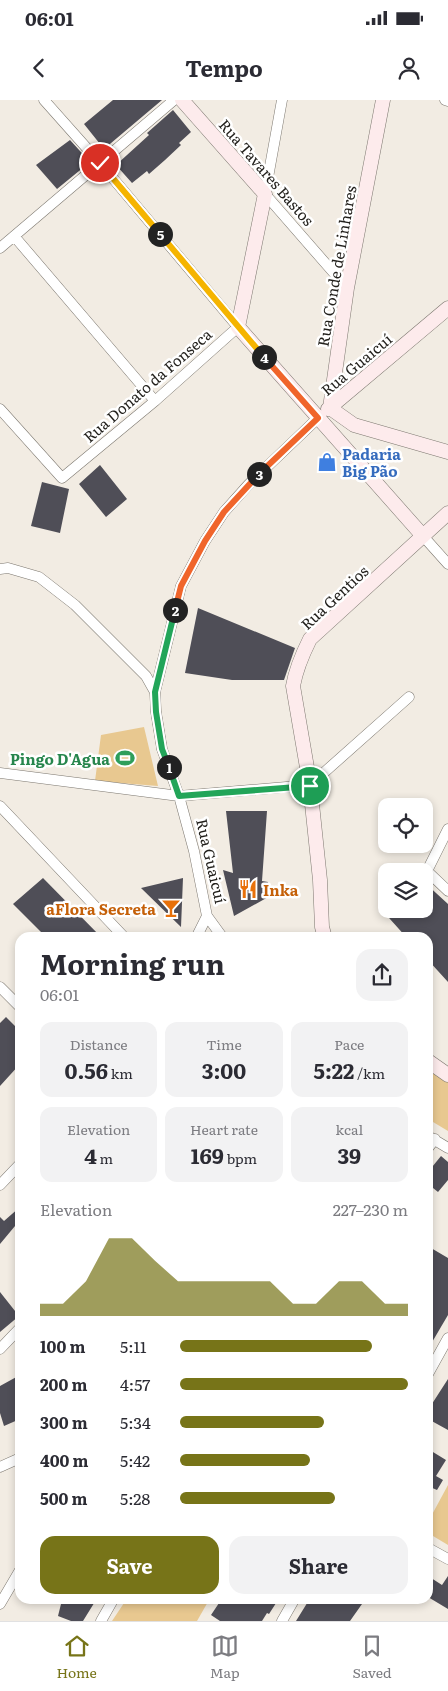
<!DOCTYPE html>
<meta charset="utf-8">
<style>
:root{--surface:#fff;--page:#f2f2f3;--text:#2b2b33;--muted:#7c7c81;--line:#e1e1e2;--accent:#777418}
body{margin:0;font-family:Literata,serif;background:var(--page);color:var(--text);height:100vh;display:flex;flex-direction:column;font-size:19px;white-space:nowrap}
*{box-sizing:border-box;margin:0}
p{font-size:16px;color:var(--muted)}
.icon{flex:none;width:28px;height:28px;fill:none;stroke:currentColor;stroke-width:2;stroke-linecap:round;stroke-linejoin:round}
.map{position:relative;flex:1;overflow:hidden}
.sheet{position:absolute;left:15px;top:832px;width:418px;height:672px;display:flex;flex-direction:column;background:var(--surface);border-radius:15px;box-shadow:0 2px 8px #0003}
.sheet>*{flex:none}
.tools{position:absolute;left:378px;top:698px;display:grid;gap:10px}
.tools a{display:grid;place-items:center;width:55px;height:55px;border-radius:10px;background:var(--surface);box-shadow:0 2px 8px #0003;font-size:25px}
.pin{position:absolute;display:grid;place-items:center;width:42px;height:42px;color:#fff;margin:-21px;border:2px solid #fff;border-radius:50%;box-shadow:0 1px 5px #0007}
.km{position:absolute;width:25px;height:25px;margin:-12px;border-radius:50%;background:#222;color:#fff;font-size:14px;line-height:25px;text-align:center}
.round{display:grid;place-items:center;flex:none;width:52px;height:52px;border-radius:15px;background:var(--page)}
.summary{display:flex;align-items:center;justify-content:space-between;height:85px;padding:0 25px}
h1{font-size:28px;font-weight:700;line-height:38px}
.metrics{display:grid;grid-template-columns:repeat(3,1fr);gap:8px;height:85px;padding:5px 25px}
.metrics div{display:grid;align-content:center;border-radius:12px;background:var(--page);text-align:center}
.metrics b{font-size:21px;font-weight:700}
.metrics small{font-size:14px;font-weight:400}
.metrics p{font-size:14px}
.chart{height:140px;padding:10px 25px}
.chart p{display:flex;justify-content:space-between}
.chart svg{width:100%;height:90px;margin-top:5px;fill:var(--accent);opacity:.7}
.action{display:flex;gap:10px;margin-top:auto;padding:10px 25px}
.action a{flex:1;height:58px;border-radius:15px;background:var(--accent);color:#fff;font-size:20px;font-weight:700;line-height:58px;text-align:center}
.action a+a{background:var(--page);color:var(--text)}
ul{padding:0 25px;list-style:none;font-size:16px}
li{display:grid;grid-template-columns:80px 60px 1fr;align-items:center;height:38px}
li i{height:12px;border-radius:6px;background:var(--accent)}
.status{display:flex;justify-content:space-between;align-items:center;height:35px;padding:0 25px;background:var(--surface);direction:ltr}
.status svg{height:14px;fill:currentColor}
header{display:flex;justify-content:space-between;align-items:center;height:65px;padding:0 25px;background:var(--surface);font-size:22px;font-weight:700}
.tab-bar{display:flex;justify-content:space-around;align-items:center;height:70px;border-top:1px solid var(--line);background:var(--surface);font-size:14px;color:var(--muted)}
.tab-bar a{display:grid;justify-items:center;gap:2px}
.tab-bar .on{color:var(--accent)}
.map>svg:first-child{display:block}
</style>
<div class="status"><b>06:01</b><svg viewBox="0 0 49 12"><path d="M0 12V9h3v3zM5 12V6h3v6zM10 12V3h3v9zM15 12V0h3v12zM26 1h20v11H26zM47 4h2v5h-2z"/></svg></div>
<header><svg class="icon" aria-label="back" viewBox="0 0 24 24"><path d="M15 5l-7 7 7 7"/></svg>Tempo<svg class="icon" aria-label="person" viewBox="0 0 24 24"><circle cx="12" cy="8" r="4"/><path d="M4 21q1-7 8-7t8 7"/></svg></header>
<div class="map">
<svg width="448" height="1521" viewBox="0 0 448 1521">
<rect width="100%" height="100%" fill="#f2ece3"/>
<path fill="#e8c890" d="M144,627L158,686L95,681L101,635Z
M428,961L448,976V1031L428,1019Z
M448,1385V1445L428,1433V1422Z
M126,1500H209L197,1521H112Z"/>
<path fill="#4f4e57" d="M113,0H162L104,49L84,24Z
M173,10L191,32L179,43L181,45L165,60L149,74L147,71L132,83L116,65L149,35L147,33Z
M70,40L90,62L57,89L36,65Z
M100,365L127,399L106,417L79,384Z
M42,382L69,389L60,433L31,426Z
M198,508L295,548L284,580H232L185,573Z
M226,711H267L262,781L268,782L270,796L234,816L223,770L233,773Z
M43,778L102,838H47L13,804Z
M183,778L181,827L141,788Z
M424,782L448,804V882L428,860V838H407L381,809H424Z
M6,917L20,931V964L0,986V923Z
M441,1056L448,1062V1080L438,1092L428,1084V1072Z
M20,1107V1120L0,1144V1117L4,1121Z
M431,1148L448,1158V1215L428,1249V1153Z
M0,1192L19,1216L0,1232Z
M20,1275V1319L4,1326L0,1313V1286Z
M448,1279V1330L428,1319V1310Z
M428,1349L446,1360L436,1376L443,1380L437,1390L430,1387L428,1391Z
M428,1476L442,1485L448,1476V1509L428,1497Z
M62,1500H96L83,1521H71L58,1516Z
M221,1500H278L269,1514L267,1513L262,1521H220L211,1515Z
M309,1500H355L362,1504L350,1521H296Z"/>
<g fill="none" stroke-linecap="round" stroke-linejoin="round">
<g stroke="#7c776f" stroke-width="11">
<path id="street" d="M282,0L265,94L347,188
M445,0L448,1
M14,136L155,301
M0,148L174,0
M0,309L62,378L155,301L238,227L100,63L44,0
M423,436L448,464
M0,469L8,468L39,477L75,505L146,576L155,592
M0,673L179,696L310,685L409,597
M0,706L125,838
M448,729L427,771L448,791
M207,816L223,838
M196,838L207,816L194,751L179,696L162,649L156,612L155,592L181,486L205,441L224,412L249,384L318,318
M0,887L20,907
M428,1036L448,1048
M428,1048L435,1039
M0,1085L20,1064
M0,1249L20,1228
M428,1274L448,1238
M0,1367L20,1358
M428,1448L448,1459
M0,1504L20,1470
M101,1521L113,1500
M282,1521L294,1500"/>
</g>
<g stroke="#7c776f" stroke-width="15">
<path id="secondary" d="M182,0L265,94L238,227L423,436
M330,308L347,188L383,0
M330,308L354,325L448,352
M328,309L448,208
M325,838L322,827L320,780L310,685L293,586C296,569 302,555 310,539L448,413
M428,961L448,975"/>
</g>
<use href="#street" stroke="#fff" stroke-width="10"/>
<use href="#secondary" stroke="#fdebec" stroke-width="14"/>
</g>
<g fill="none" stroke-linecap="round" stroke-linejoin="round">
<g stroke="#fff" stroke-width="10">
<path id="split-1" d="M169,667L179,696L310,686"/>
</g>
<g stroke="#fff" stroke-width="10">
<path id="split-2" d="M169,667L162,649L156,612L155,592L175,510"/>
</g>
<g stroke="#fff" stroke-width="10">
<path id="split-3" d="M175,510L181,486L205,441L224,412L259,374"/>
</g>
<g stroke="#fff" stroke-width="10">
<path id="split-4" d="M259,374L318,318L264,257"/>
</g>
<g stroke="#fff" stroke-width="10">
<path id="split-5" d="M160,134L264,257"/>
</g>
<g stroke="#fff" stroke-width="10">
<path id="split-6" d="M100,63L160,134"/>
</g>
<use href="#split-1" stroke="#22a559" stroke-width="6"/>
<use href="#split-2" stroke="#22a559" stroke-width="6"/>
<use href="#split-3" stroke="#f0652b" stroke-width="6"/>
<use href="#split-4" stroke="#f0652b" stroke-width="6"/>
<use href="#split-5" stroke="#f5b400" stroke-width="6"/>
<use href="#split-6" stroke="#f5b400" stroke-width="6"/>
</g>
<defs>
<g id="shop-bare" transform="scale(1.5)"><path d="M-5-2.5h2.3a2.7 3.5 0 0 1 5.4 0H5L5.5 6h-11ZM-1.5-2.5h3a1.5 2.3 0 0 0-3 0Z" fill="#3f7fe0" stroke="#fff" stroke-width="2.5" paint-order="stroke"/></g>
<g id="stadium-bare" transform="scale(1.5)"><path d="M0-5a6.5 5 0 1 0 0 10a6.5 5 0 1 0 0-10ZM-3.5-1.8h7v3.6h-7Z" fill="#2e9e5b" stroke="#fff" stroke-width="2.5" paint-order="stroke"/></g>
<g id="restaurant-bare" transform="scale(1.5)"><path d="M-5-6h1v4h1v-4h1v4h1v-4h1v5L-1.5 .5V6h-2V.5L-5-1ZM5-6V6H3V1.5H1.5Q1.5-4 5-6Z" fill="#e8710a" stroke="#fff" stroke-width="2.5" paint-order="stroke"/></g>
<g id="bar-bare" transform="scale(1.5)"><path d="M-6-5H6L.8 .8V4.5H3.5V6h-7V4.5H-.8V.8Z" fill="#e8710a" stroke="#fff" stroke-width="2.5" paint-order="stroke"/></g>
</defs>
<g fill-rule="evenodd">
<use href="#shop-bare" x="327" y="362"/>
<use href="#stadium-bare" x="125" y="658"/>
<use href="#restaurant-bare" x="248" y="789"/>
<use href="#bar-bare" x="171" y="808"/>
</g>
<g text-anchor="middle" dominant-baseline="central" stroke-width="5" stroke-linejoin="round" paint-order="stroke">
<g font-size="15" fill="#211f1b" stroke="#fff">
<text transform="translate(267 72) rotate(49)">Rua Tavares Bastos</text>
<text transform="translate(336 166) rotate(-80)">Rua Conde de Linhares</text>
<text transform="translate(356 264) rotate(-40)">Rua Guaicuí</text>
<text transform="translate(147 285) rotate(-41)">Rua Donato da Fonseca</text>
<text transform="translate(334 497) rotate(-43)">Rua Gentios</text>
<text transform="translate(212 761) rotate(77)">Rua Guaicuí</text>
</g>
<g font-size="15" font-weight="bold" fill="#366cbe" stroke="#fff" text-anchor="start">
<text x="342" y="353">Padaria<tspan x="342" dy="17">Big Pão</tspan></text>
</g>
<g font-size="15" font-weight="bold" fill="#27864d" stroke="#fff" text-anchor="end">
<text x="110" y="658">Pingo D'Agua</text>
</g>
<g font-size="15" font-weight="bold" fill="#c56008" stroke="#fff" text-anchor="start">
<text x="263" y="789">Inka</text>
<text x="156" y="808" text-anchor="end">aFlora Secreta</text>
</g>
</g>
</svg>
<div class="tools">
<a><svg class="icon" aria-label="locate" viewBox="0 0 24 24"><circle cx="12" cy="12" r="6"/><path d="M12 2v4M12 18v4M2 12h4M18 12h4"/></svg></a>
<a><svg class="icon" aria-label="layers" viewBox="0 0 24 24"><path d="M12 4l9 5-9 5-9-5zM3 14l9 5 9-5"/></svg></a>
</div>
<div class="pin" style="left:310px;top:686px;background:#1e9e55"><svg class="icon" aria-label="arrive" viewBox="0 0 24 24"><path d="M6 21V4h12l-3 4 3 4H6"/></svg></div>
<div class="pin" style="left:100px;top:63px;background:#d93025"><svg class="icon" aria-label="check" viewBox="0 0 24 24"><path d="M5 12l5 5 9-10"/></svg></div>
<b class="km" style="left:169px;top:667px">1</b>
<b class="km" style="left:175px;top:510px">2</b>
<b class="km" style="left:259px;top:374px">3</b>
<b class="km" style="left:264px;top:257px">4</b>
<b class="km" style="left:160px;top:134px">5</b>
<section class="sheet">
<div class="summary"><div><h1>Morning run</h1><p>06:01</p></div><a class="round"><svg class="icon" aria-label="share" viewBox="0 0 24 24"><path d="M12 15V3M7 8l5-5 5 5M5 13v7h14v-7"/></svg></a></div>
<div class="metrics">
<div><p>Distance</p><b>0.56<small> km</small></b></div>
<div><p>Time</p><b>3:00</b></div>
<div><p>Pace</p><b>5:22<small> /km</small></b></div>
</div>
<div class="metrics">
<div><p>Elevation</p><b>4<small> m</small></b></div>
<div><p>Heart rate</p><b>169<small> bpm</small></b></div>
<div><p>kcal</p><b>39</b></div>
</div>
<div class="chart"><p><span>Elevation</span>227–230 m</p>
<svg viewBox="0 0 160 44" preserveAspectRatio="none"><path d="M0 44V38L10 38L20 27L30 6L40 6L50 17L60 27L70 27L80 27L90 27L100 27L110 38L120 38L130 27L140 27L150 38L160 38V44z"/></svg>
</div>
<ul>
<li><b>100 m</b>5:11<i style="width:84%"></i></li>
<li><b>200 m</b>4:57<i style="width:100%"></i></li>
<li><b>300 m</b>5:34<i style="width:63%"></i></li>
<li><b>400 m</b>5:42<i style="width:57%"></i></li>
<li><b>500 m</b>5:28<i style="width:68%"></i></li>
</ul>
<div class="action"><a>Save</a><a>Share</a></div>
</section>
</div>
<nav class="tab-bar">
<a class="on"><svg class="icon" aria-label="home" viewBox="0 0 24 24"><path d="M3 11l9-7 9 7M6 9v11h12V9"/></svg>Home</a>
<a><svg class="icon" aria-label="map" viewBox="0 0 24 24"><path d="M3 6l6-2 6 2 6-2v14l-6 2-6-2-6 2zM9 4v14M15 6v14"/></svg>Map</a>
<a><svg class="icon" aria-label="saved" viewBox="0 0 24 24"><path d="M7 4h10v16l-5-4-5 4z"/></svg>Saved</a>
</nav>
